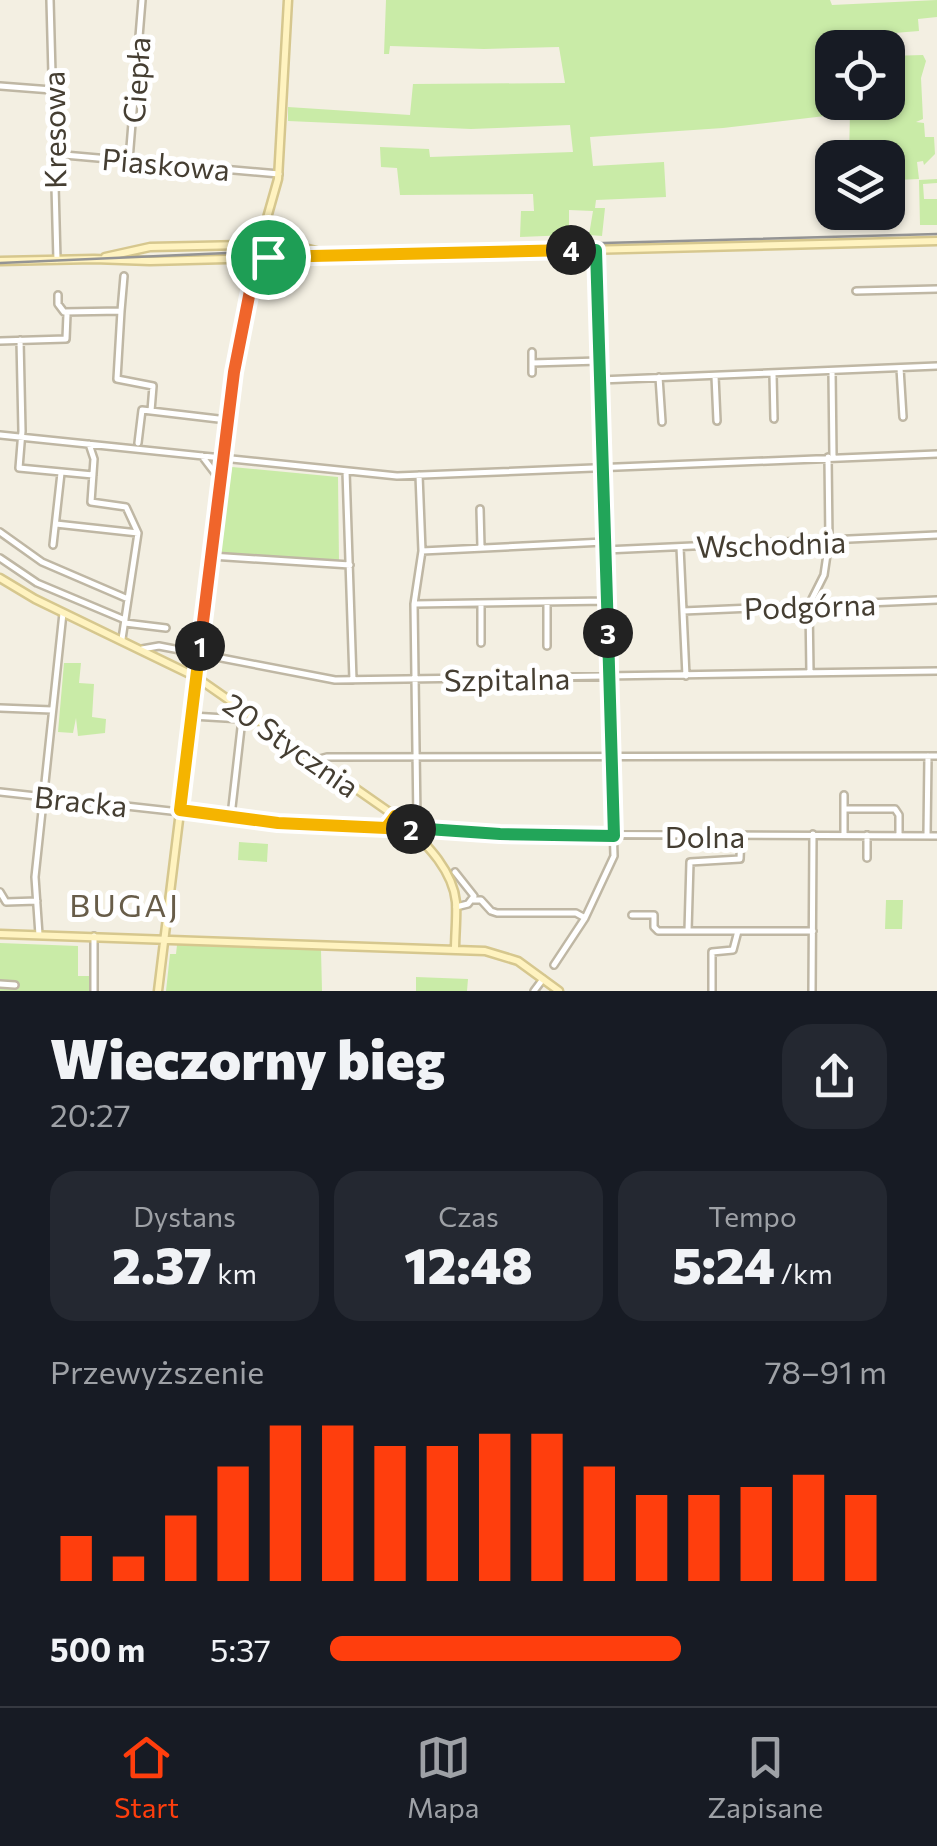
<!DOCTYPE html>
<html lang="pl">
<meta charset="utf-8">
<style>
:root{--surface:#171b24;--page:#242831;--text:#f1f3f6;--muted:#9ea1a6;--line:#363941;--accent:#ff3e0d}
body{margin:0;font-family:Commissioner,sans-serif;background:var(--page);color:var(--text);height:100vh;display:flex;flex-direction:column;font-size:38px;white-space:nowrap}
*{box-sizing:border-box;margin:0}
p{font-size:32px;color:var(--muted)}
.icon{flex:none;width:55px;height:55px;fill:none;stroke:currentColor;stroke-width:2;stroke-linecap:round;stroke-linejoin:round}
.map{position:relative;height:991px;overflow:hidden}
.drawer{display:flex;flex-direction:column;background:var(--surface);flex:1}
.drawer>*{flex:none}
.tools{position:absolute;left:815px;top:30px;display:grid;gap:20px}
.tools a{display:grid;place-items:center;width:90px;height:90px;border-radius:20px;background:var(--surface);box-shadow:0 2px 8px #0004;font-size:50px}
.pin{position:absolute;display:grid;place-items:center;width:85px;height:85px;color:#fff;margin:-42px;border:5px solid #fff;border-radius:50%;box-shadow:0 2px 10px #0007}
.km{position:absolute;width:50px;height:50px;margin:-25px;border-radius:50%;background:#222;color:#fff;font-size:28px;line-height:50px;text-align:center}
.round{display:grid;place-items:center;flex:none;width:105px;height:105px;border-radius:30px;background:var(--page)}
.summary{display:flex;align-items:center;justify-content:space-between;height:170px;padding:0 50px}
h1{font-size:55px;font-weight:800;line-height:75px}
.stats{display:grid;grid-template-columns:repeat(3,1fr);gap:15px;height:170px;padding:10px 50px}
.stats div{display:grid;align-content:center;border-radius:25px;background:var(--page);text-align:center}
.stats b{font-size:50px;font-weight:800}
.stats small{font-size:28px;font-weight:400}
.stats p{font-size:28px}
.chart{height:280px;padding:20px 50px}
.chart p{display:flex;justify-content:space-between}
.chart svg{width:100%;height:180px;margin-top:10px;stroke:var(--accent);stroke-width:6}
ul{padding:0 50px;list-style:none;font-size:32px}
li{display:grid;grid-template-columns:160px 120px 1fr;align-items:center;height:75px}
li i{height:25px;border-radius:12px;background:var(--accent)}
.tabs{display:flex;justify-content:space-around;align-items:center;height:140px;border-top:2px solid var(--line);background:var(--surface);font-size:28px;color:var(--muted)}
.tabs a{display:grid;justify-items:center;gap:5px}
.tabs .selected{color:var(--accent)}
.map>svg:first-child{display:block}
</style>
<div class="map">
<svg width="937" height="991" viewBox="0 0 937 991">
<rect width="100%" height="100%" fill="#f3efe2"/>
<path fill="#c9eba7" d="M386,0H830L832,5L937,0V17L918,19L919,31L869,35L870,47L832,48V102H888V56L923,55L926,61L921,78L923,119L916,122L924,123L925,137H934L935,154L924,165L923,161L917,162L919,179L897,180L895,226L844,227L846,213L888,212V158L849,157L850,113L723,128L590,137L593,166L664,162L666,197L596,200L595,208H605L602,236L589,235L593,211L569,210V235L520,237L521,211H534L533,194L400,195L397,168L381,167L380,147L429,149L430,157L573,152L570,125L471,129L288,121V107L410,115L413,84L565,83L559,47L484,49L390,46L389,54H384Z
M937,179V183L923,184L924,199H937V225H920L919,180Z
M232,467L338,477L339,562L219,555Z
M64,663H81L79,683L94,684L92,717L106,719L105,733L78,736L76,718L73,733L58,732Z
M239,842L268,844L267,862L238,860Z
M886,900H903L902,929H885Z
M0,943L78,946V976H92V991H0Z
M177,945L321,950L322,991H166L170,954H176Z
M416,977L468,979L467,991H416Z"/>
<g fill="none" stroke-linecap="round" stroke-linejoin="round">
<g stroke="#bfb7a4" stroke-width="10">
<path id="street" d="M50,0L57,260
M0,86L52,90
M53,154L279,174
M129,160L142,0
M856,291L937,289
M58,295V304L64,312L121,311L124,276
M121,311L117,379L153,386L151,411L142,410L138,443
M20,340L22,431L19,468L93,475
M0,341L66,339L67,314
M532,352V373
M532,363L599,361
M900,368L903,417
M832,371L833,457
M773,374L774,419
M715,376L717,421
M659,377L662,422
M600,380L937,366
M151,411L227,420
M0,435L397,476L937,454
M89,444L94,459L91,502L126,507L138,533L122,639
M202,456L221,481
M346,471L353,680
M419,475L422,551L414,604L417,821L415,832L427,829L500,834L937,836
M480,509L481,547
M56,524L138,533
M0,532L42,562L128,599
M53,545L61,473
M680,547L686,676
M605,550L937,535
M422,551L604,542
M211,556L350,565
M0,558L37,583L125,620
M547,602V646
M415,604L607,601
M481,604V643
M683,611L937,600
M125,623L166,628
M142,649L159,646L335,680L937,671
M810,673L809,605L824,575L829,541L828,457
M0,708L52,710
M192,716L242,719
M316,760L327,757L937,756
M0,792L278,823L386,827L394,816
M845,809H895L899,815V835
M231,816L242,719L247,711
M844,835V795
M867,835V858
M927,835L928,756
M455,872L474,896L468,904L456,907
M0,892L6,902L37,901
M473,900H481L491,911L497,913H576L585,918
M632,915H654V927L658,931H813
M688,931L690,862L740,859L741,834
M39,935L35,877L63,613
M554,965L585,918L614,856L596,250
M0,984L15,985
M94,991V936
M534,991L543,979
M712,991V952L733,950L738,931
M812,991L813,834"/>
</g>
<g stroke="#d6c78e" stroke-width="11">
<path id="secondary" d="M105,257L150,247L289,244L324,253
M0,261L94,259L150,261L937,241
M0,578L35,599L196,677L405,823C426,844 453,870 456,902C457,917 455,934 455,950
M0,934L485,951L518,961L559,991
M158,991L234,371L250,291L252,259L261,239L278,179L288,0"/>
</g>
<use href="#street" stroke="#fff" stroke-width="5"/>
<use href="#secondary" stroke="#fff3c0" stroke-width="6"/>
<path stroke="#949494" stroke-width="2.5" d="M0,263L227,253L937,234"/>
</g>
<g fill="none" stroke-linecap="round" stroke-linejoin="round">
<g stroke="#fff" stroke-width="20">
<path id="split-1" d="M200,646L234,372L250,291L252,262V257H268"/>
</g>
<g stroke="#fff" stroke-width="20">
<path id="split-2" d="M200,646L180,810L278,823L386,828L395,816L411,829"/>
</g>
<g stroke="#fff" stroke-width="20">
<path id="split-3" d="M411,829L414,832L427,829L500,834L614,836L608,633"/>
</g>
<g stroke="#fff" stroke-width="20">
<path id="split-4" d="M571,250H596L608,633"/>
</g>
<g stroke="#fff" stroke-width="20">
<path id="split-5" d="M268,257L571,250"/>
</g>
<use href="#split-1" stroke="#f0652b" stroke-width="12"/>
<use href="#split-2" stroke="#f5b400" stroke-width="12"/>
<use href="#split-3" stroke="#22a559" stroke-width="12"/>
<use href="#split-4" stroke="#22a559" stroke-width="12"/>
<use href="#split-5" stroke="#f5b400" stroke-width="12"/>
</g>
<g text-anchor="middle" dominant-baseline="central" stroke-width="10" stroke-linejoin="round" paint-order="stroke">
<g font-size="30" fill="#453e32" stroke="#fff">
<text transform="translate(135 80) rotate(-86)">Ciepła</text>
<text transform="translate(53 130) rotate(-91)">Kresowa</text>
<text transform="translate(166 163) rotate(5)">Piaskowa</text>
<text transform="translate(771 543) rotate(-2)">Wschodnia</text>
<text transform="translate(810 605) rotate(-2)">Podgórna</text>
<text transform="translate(507 678) rotate(-1)">Szpitalna</text>
<text transform="translate(292 744) rotate(35)">20 Stycznia</text>
<text transform="translate(81 800) rotate(6)">Bracka</text>
<text x="705" y="835">Dolna</text>
</g>
<g font-size="32" letter-spacing="2.5" fill="#685d49" stroke="#fff">
<text x="125" y="904">BUGAJ</text>
</g>
</g>
</svg>
<div class="tools">
<a><svg class="icon" aria-label="locate" viewBox="0 0 24 24"><circle cx="12" cy="12" r="6"/><path d="M12 2v4M12 18v4M2 12h4M18 12h4"/></svg></a>
<a><svg class="icon" aria-label="layers" viewBox="0 0 24 24"><path d="M12 4l9 5-9 5-9-5zM3 14l9 5 9-5"/></svg></a>
</div>
<div class="pin" style="left:268px;top:257px;background:#1e9e55"><svg class="icon" aria-label="arrive" viewBox="0 0 24 24"><path d="M6 21V4h12l-3 4 3 4H6"/></svg></div>
<b class="km" style="left:200px;top:646px">1</b>
<b class="km" style="left:411px;top:829px">2</b>
<b class="km" style="left:608px;top:633px">3</b>
<b class="km" style="left:571px;top:250px">4</b>
</div>
<section class="drawer">
<div class="summary"><div><h1>Wieczorny bieg</h1><p>20:27</p></div><a class="round"><svg class="icon" aria-label="share" viewBox="0 0 24 24"><path d="M12 15V3M7 8l5-5 5 5M5 13v7h14v-7"/></svg></a></div>
<div class="stats">
<div><p>Dystans</p><b>2.37<small> km</small></b></div>
<div><p>Czas</p><b>12:48</b></div>
<div><p>Tempo</p><b>5:24<small> /km</small></b></div>
</div>
<div class="chart"><p><span>Przewyższenie</span>78–91 m</p>
<svg viewBox="0 0 160 44" preserveAspectRatio="none"><path d="M5 44V33M15 44V38M25 44V28M35 44V16M45 44V6M55 44V6M65 44V11M75 44V11M85 44V8M95 44V8M105 44V16M115 44V23M125 44V23M135 44V21M145 44V18M155 44V23"/></svg>
</div>
<ul>
<li><b>500 m</b>5:37<i style="width:63%"></i></li>
</ul>
</section>
<nav class="tabs">
<a class="selected"><svg class="icon" aria-label="home" viewBox="0 0 24 24"><path d="M3 11l9-7 9 7M6 9v11h12V9"/></svg>Start</a>
<a><svg class="icon" aria-label="map" viewBox="0 0 24 24"><path d="M3 6l6-2 6 2 6-2v14l-6 2-6-2-6 2zM9 4v14M15 6v14"/></svg>Mapa</a>
<a><svg class="icon" aria-label="saved" viewBox="0 0 24 24"><path d="M7 4h10v16l-5-4-5 4z"/></svg>Zapisane</a>
</nav>
